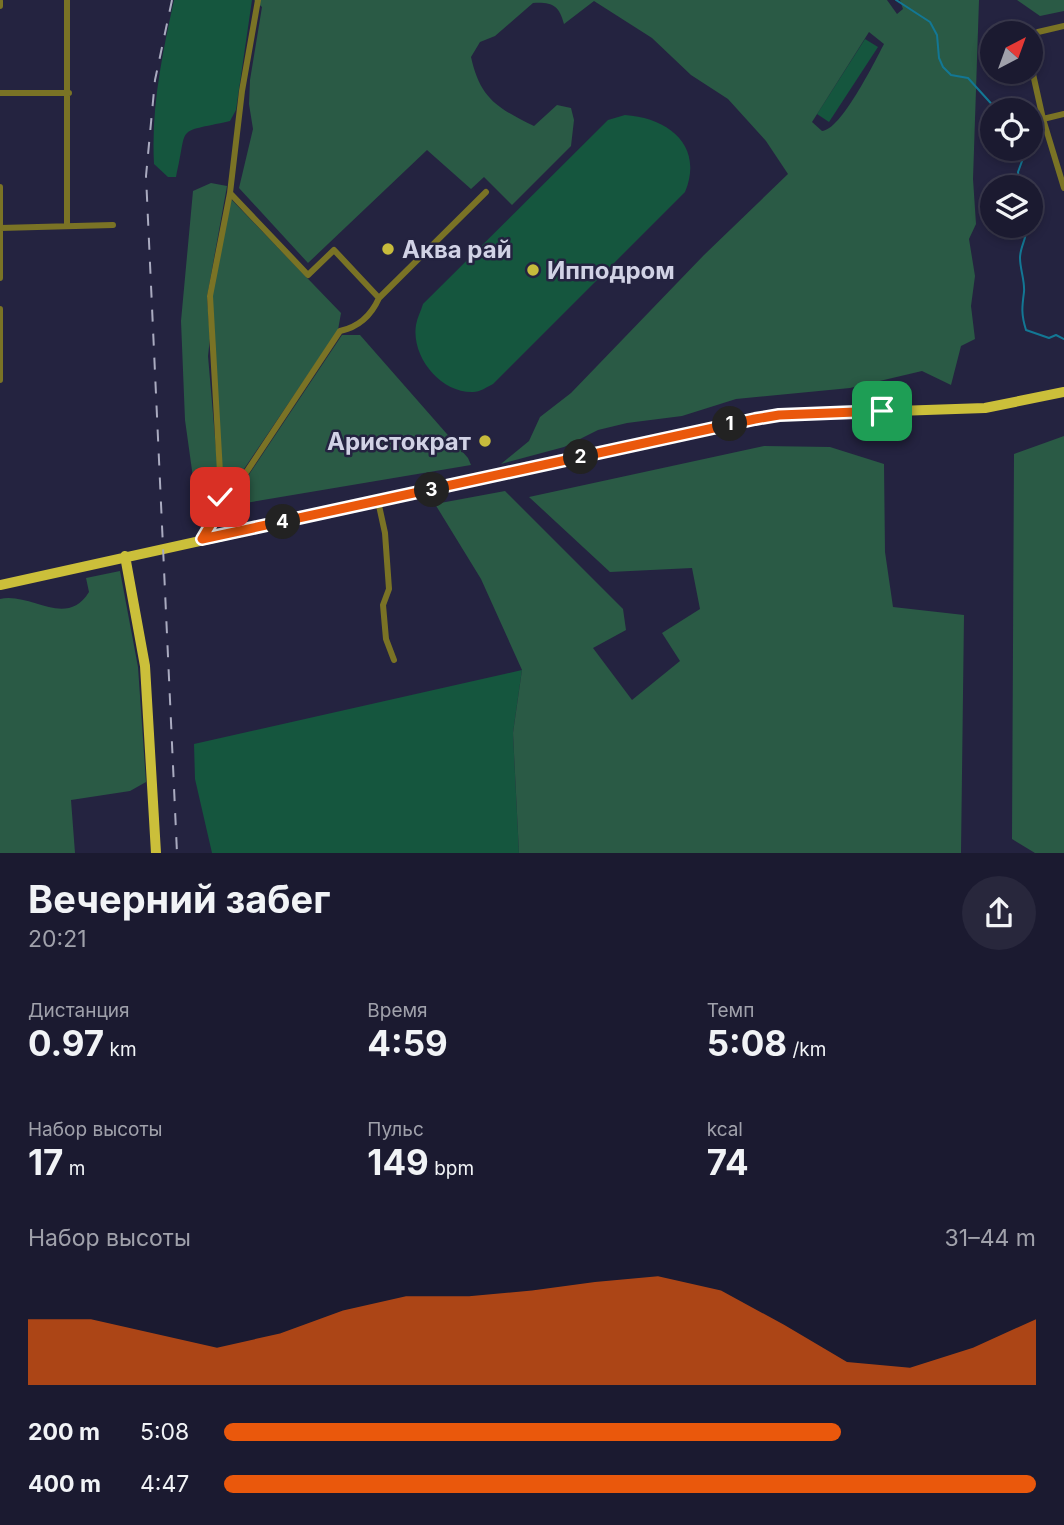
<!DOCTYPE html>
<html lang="ru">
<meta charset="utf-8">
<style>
:root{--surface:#1b1a30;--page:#28273c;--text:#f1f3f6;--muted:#a0a1ab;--line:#39384c;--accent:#ea580c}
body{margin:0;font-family:Inter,sans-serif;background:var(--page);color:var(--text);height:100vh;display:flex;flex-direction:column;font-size:26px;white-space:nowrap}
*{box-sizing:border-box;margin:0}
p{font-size:23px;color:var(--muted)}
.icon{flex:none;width:38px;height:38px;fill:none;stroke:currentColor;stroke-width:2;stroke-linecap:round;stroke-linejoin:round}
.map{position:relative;height:853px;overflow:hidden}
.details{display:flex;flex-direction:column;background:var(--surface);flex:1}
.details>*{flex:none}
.needle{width:46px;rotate:41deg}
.fabs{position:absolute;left:980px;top:21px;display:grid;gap:14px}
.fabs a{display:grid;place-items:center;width:63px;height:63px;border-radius:50%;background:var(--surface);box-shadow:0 4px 10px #0003,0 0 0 2px var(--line);font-size:35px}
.pin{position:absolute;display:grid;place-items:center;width:60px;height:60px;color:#fff;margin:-30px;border-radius:14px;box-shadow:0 4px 10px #0006}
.km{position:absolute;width:35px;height:35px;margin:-18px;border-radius:50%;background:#222;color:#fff;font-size:19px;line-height:35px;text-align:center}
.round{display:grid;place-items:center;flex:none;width:74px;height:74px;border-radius:37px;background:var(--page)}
.overview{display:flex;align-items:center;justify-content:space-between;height:119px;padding:0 28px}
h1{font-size:38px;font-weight:700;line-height:52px}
.stats{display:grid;grid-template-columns:repeat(3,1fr);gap:10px;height:119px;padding:7px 28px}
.stats div{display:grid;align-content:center}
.stats b{font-size:35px;font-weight:700}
.stats small{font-size:19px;font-weight:400}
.stats p{font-size:19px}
.chart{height:196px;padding:14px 28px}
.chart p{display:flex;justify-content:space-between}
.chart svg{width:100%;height:126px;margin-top:7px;fill:var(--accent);opacity:.7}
ul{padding:0 28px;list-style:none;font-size:23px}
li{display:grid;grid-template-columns:112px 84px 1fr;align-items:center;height:52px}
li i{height:18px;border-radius:9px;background:var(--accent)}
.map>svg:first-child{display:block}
</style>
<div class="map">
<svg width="1064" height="853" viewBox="0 0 1064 853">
<rect width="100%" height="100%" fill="#242340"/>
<path fill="#15563e" d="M174,0H252L236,110L230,121C173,134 189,123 176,177H168L154,164C151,108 162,55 174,0Z
M865,39L878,47L829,122L817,114Z
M625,115C669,118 704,146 685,192L493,384C487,387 480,392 473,392C441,393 411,357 416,325C417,318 421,311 423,304L608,120Z
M522,670L513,733L519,853H212L195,779L194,744Z"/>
<path fill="#2a5a45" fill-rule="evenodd" d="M254,0H887L897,14L903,9L900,0H979L973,179L976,224L969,239L975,276L971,306L975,339L961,346L951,385L922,371L850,388L736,399L682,416L627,423L598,430L564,447L501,464L529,441L540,417L571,393L704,255L788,174L766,141L728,99L691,75L652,38L594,1L564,24C559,5 552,2 533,3L495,36L480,42L471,57C480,98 497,108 534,126L557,105L571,108L574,120L571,146L512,205L484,177L471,189L427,150L308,263L239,188L253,129L249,104L250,80L262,7ZM869,32L884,44C874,63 841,130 822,131L812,122Z
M1017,0H1064V11L1040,16Z
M211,183L227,186L207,297L210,338L208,356L219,484L209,504L196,499L185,420L181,321L193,191Z
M230,198L341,313L338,330L223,500L212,296Z
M342,335H360L468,458L471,465L228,506Z
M1064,436V853H1035L1012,839L1014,454Z
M764,446L830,447L884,464L885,552L893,607L964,615L961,853H519L513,733L522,670L481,579L435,504L505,491L623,609L626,630L593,648L632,700L680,661L662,633L700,609L692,568L610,572L529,497Z
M120,571L138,667L146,782L130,791L71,800L75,853H0V599C31,592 66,629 89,592L86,578Z"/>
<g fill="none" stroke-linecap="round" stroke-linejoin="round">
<path stroke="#137794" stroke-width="2" d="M896,0L930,22L937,35L939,58L943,67L951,75L968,78L997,110
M1020,187L1018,172L1025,153L1023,149
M1026,226C1028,237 1020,246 1020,258C1020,269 1025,281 1024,292C1022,307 1021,314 1026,330L1049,338L1056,335L1064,339"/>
<path stroke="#7a7325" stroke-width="6" d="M67,0V226
M258,0L242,91L230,193L308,275L334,250L379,298
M0,1V6
M1031,38L1038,32L1064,26
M1031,65L1043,119L1064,188
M0,93H69
M1043,119L1064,114
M0,187V278
M0,228L113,225
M0,309V380
M378,501L385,533L389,589L383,605L386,639L394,660
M218,510L221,490L210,296L230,193
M202,539L340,331C359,327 371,316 379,298L486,192"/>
<path stroke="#cbbf3a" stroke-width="10" d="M125,556L145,666L156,853
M0,585L755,419L779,415L985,408L1064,392"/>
<path stroke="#aaabc0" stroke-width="2" stroke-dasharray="12 12" stroke-linecap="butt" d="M172,0L155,80L146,176L177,853"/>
</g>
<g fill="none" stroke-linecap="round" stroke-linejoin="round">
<g stroke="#fff" stroke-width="14">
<path id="route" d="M220,497L218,512L202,539L755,419L779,415L882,411"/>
</g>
<use href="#route" stroke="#ea580c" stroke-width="9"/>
</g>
<g fill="#c7bb3c" stroke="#242340" stroke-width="2.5">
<circle cx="388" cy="249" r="7"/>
<circle cx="533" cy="270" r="7"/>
<circle cx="485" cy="441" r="7"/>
</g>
<g text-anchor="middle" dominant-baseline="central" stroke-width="5" stroke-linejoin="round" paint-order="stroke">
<g font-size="24" font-weight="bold" fill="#d1d2e5" stroke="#242340" text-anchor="start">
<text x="402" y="249">Аква рай</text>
<text x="547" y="270">Ипподром</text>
<text x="471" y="441" text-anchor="end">Аристократ</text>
</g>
</g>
</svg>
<div class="fabs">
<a><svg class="needle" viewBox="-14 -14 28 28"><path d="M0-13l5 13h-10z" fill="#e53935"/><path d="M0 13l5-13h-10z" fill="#a0a1ab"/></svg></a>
<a><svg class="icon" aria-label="locate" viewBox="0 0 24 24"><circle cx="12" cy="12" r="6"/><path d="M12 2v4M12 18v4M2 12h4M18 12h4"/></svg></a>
<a><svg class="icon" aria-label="layers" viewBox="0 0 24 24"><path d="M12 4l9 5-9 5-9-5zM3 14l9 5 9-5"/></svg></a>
</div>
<div class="pin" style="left:882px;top:411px;background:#1e9e55"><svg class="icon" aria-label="arrive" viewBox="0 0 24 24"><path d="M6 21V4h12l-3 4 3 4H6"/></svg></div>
<div class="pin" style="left:220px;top:497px;background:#d93025"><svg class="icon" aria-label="check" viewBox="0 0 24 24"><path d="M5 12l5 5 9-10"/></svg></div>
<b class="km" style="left:730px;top:424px">1</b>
<b class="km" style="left:581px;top:457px">2</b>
<b class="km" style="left:432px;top:490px">3</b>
<b class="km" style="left:283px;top:522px">4</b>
</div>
<section class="details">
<div class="overview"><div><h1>Вечерний забег</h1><p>20:21</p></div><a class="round"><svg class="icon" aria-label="share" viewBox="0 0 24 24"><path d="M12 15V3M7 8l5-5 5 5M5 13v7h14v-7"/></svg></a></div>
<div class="stats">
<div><p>Дистанция</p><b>0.97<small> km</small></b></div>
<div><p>Время</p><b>4:59</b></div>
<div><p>Темп</p><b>5:08<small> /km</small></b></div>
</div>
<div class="stats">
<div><p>Набор высоты</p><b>17<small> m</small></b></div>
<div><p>Пульс</p><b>149<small> bpm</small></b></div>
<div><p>kcal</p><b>74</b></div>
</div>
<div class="chart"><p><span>Набор высоты</span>31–44 m</p>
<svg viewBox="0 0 160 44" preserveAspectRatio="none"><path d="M0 44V21L10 21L20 26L30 31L40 26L50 18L60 13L70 13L80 11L90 8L100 6L110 11L120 23L130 36L140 38L150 31L160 21V44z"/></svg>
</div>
<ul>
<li><b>200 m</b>5:08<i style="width:76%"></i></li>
<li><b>400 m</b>4:47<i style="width:100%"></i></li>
</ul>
</section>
